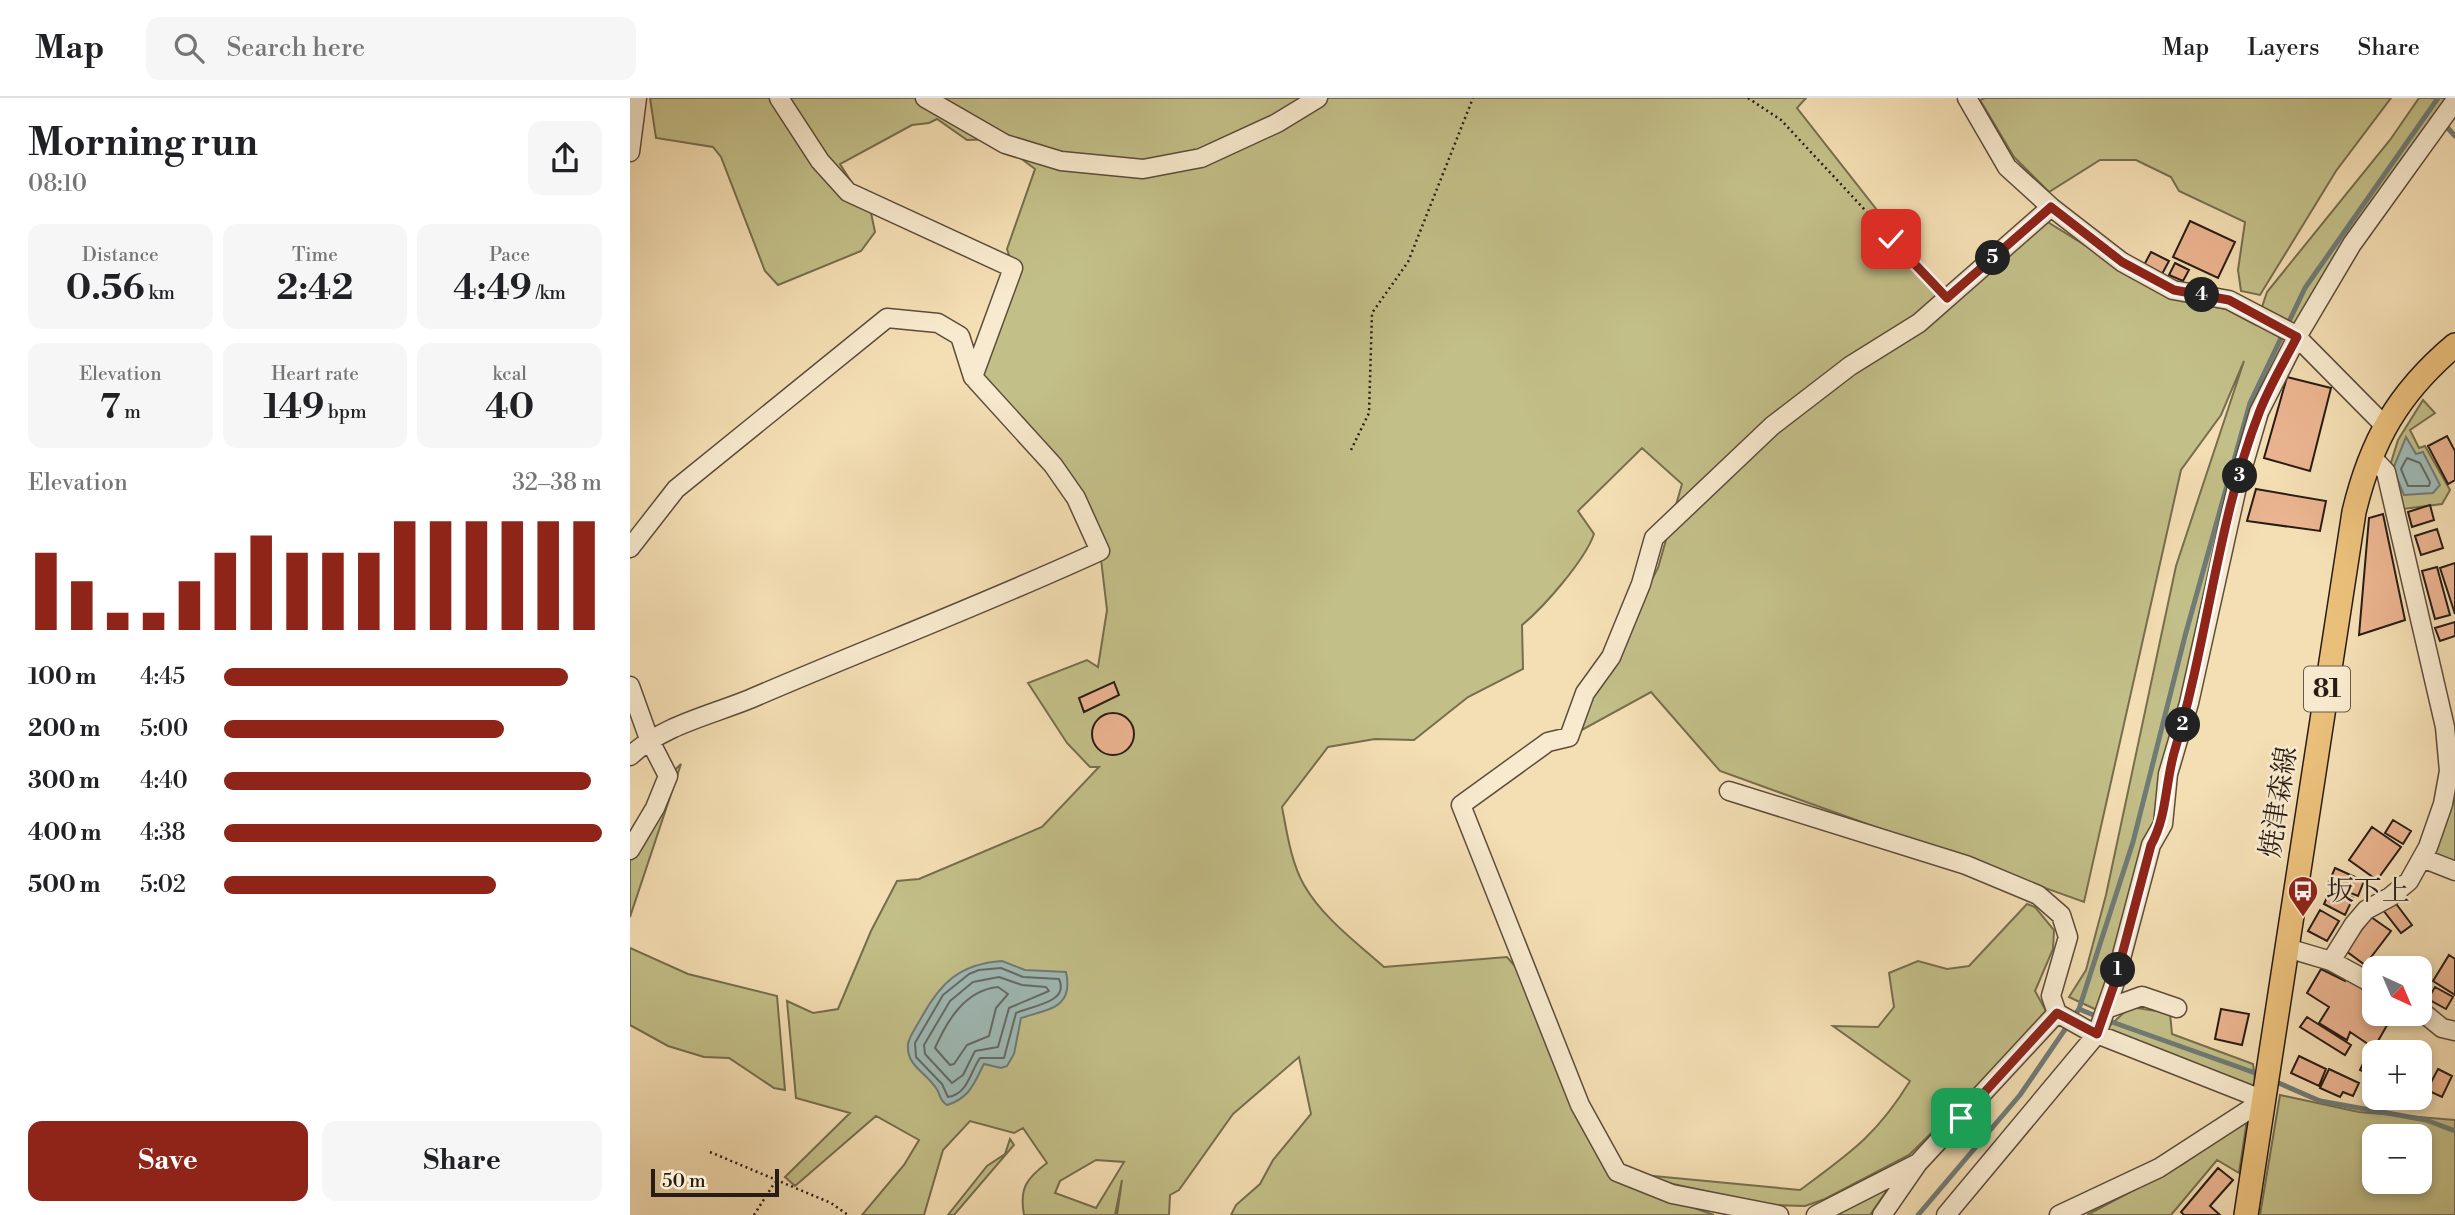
<!DOCTYPE html>
<meta charset="utf-8">
<style>
:root{--surface:#fff;--page:#f6f6f6;--text:#202124;--muted:#757577;--line:#e0e0e0;--accent:#8f2418}
body{margin:0;font-family:"Libre Bodoni","Noto Serif JP",serif;background:var(--page);color:var(--text);height:100vh;display:flex;flex-direction:column;font-size:26px;white-space:nowrap}
*{box-sizing:border-box;margin:0}
p{font-size:23px;color:var(--muted)}
.icon{flex:none;width:38px;height:38px;fill:none;stroke:currentColor;stroke-width:2;stroke-linecap:round;stroke-linejoin:round}
.map{position:relative;flex:1;overflow:hidden}
.sheet{display:flex;flex-direction:column;background:var(--surface);width:630px}
.sheet>*{flex:none}
.needle{width:46px;rotate:136deg}
.controls{position:absolute;left:1732px;top:858px;display:grid;gap:14px}
.controls a{display:grid;place-items:center;width:70px;height:70px;border-radius:14px;background:var(--surface);box-shadow:0 4px 10px #0003;font-size:35px}
.scale{position:absolute;left:21px;bottom:18px;width:128px;box-sizing:border-box;padding-left:7px;border:4px solid #291c15;border-top:0;font-size:19px;line-height:24px;white-space:nowrap;color:#291c15;-webkit-text-stroke:5px #f8eace;paint-order:stroke}
.pin{position:absolute;display:grid;place-items:center;width:60px;height:60px;color:#fff;margin:-30px;border-radius:14px;box-shadow:0 4px 10px #0006}
.km{position:absolute;width:35px;height:35px;margin:-18px;border-radius:50%;background:#222;color:#fff;font-size:19px;line-height:35px;text-align:center}
.round{display:grid;place-items:center;flex:none;width:74px;height:74px;border-radius:14px;background:var(--page)}
.head{display:flex;align-items:center;justify-content:space-between;height:119px;padding:0 28px}
h1{font-size:38px;font-weight:700;line-height:52px}
.stats{display:grid;grid-template-columns:repeat(3,1fr);gap:10px;height:119px;padding:7px 28px}
.stats div{display:grid;align-content:center;border-radius:14px;background:var(--page);text-align:center}
.stats b{font-size:35px;font-weight:700}
.stats small{font-size:19px;font-weight:400}
.stats p{font-size:19px}
.chart{height:196px;padding:14px 28px}
.chart p{display:flex;justify-content:space-between}
.chart svg{width:100%;height:126px;margin-top:7px;stroke:var(--accent);stroke-width:6}
.button{display:flex;gap:14px;margin-top:auto;padding:14px 28px}
.button a{flex:1;height:80px;border-radius:14px;background:var(--accent);color:#fff;font-size:28px;font-weight:700;line-height:80px;text-align:center}
.button a+a{background:var(--page);color:var(--text)}
ul{padding:0 28px;list-style:none;font-size:23px}
li{display:grid;grid-template-columns:112px 84px 1fr;align-items:center;height:52px}
li i{height:18px;border-radius:9px;background:var(--accent)}
header{display:flex;align-items:center;gap:42px;box-sizing:border-box;height:98px;padding:0 35px;background:var(--surface);border-bottom:2px solid var(--line)}
header strong{font-size:33px}
nav{display:flex;gap:38px;margin-inline-start:auto;font-size:24px}
.search{width:490px;height:63px;background:var(--page);display:flex;align-items:center;gap:18px;box-sizing:border-box;padding:0 24px;border-radius:14px;color:var(--muted);font-size:26px}
main{display:flex;flex:1;min-height:0}
.map>svg:first-child{display:block}
</style>
<header>
<strong>Map</strong>
<div class="search"><svg class="icon" aria-label="search" viewBox="0 0 24 24"><circle cx="10" cy="10" r="6"/><path d="M15 15l6 6"/></svg>Search here</div>
<nav><a>Map</a><a>Layers</a><a>Share</a></nav>
</header>
<main>
<section class="sheet">
<div class="head"><div><h1>Morning run</h1><p>08:10</p></div><a class="round"><svg class="icon" aria-label="share" viewBox="0 0 24 24"><path d="M12 15V3M7 8l5-5 5 5M5 13v7h14v-7"/></svg></a></div>
<div class="stats">
<div><p>Distance</p><b>0.56<small> km</small></b></div>
<div><p>Time</p><b>2:42</b></div>
<div><p>Pace</p><b>4:49<small> /km</small></b></div>
</div>
<div class="stats">
<div><p>Elevation</p><b>7<small> m</small></b></div>
<div><p>Heart rate</p><b>149<small> bpm</small></b></div>
<div><p>kcal</p><b>40</b></div>
</div>
<div class="chart"><p><span>Elevation</span>32–38 m</p>
<svg viewBox="0 0 160 44" preserveAspectRatio="none"><path d="M5 44V17M15 44V27M25 44V38M35 44V38M45 44V27M55 44V17M65 44V11M75 44V17M85 44V17M95 44V17M105 44V6M115 44V6M125 44V6M135 44V6M145 44V6M155 44V6"/></svg>
</div>
<ul>
<li><b>100 m</b>4:45<i style="width:91%"></i></li>
<li><b>200 m</b>5:00<i style="width:74%"></i></li>
<li><b>300 m</b>4:40<i style="width:97%"></i></li>
<li><b>400 m</b>4:38<i style="width:100%"></i></li>
<li><b>500 m</b>5:02<i style="width:72%"></i></li>
</ul>
<div class="button"><a>Save</a><a>Share</a></div>
</section>
<div class="map">
<svg width="1825" height="1117" viewBox="0 0 1825 1117">
<rect width="100%" height="100%" fill="#f4deb3"/>
<filter id="stains"><feTurbulence type="fractalNoise" baseFrequency=".00286" numOctaves="4"/><feColorMatrix values="0 0 0 0 .2 0 0 0 0 .09 0 0 0 0 .02 0 0 0 .5 -.17"/></filter>
<radialGradient id="worn" r=".72"><stop offset=".6" stop-color="#630" stop-opacity="0"/><stop offset="1" stop-color="#630" stop-opacity=".3"/></radialGradient>
<path fill="#c3bf88" stroke="#766e4e" stroke-width="2" fill-rule="evenodd" d="M20,0H1176L1167,10L1316,200L1416,123L1540,200L1596,211L1626,227L1637,194L1760,42L1789,0H1825L1676,235L1639,313L1595,450L1573,573L1469,913L1439,899L1456,872L1476,797L1546,468L1614,263L1591,317L1551,372L1454,804L1090,673L1021,594L939,639L1028,470L1052,386L1012,350L948,413L964,436C955,462 914,509 892,527L893,571L838,599L784,642L745,641L698,649L652,709C657,735 661,764 674,787C692,819 727,845 754,869L877,859L902,888L988,1083L1084,1117H601L606,1107L630,1086L643,1062L681,1016L669,959L603,1016L549,1092L540,1097L539,1117H487L492,1082L485,1117H394C389,1090 397,1080 417,1065L393,1030L384,1035L340,1023L313,1052L294,1117H232L274,1067L289,1042L246,1018L165,1088L155,1079L220,1015L166,1000L157,903L183,915L208,911L241,833L267,783L289,781L412,729L469,669H460L437,645L398,585L457,562L468,569L477,512L470,453L423,367L343,279L383,170L377,151L405,71L365,41L337,42L307,21L299,25L282,27L210,66L241,115L245,134L231,153L148,187L135,173L91,59L83,49L26,40ZM466,1062L494,1064L466,1110L425,1095L430,1083Z
M1355,0H1761L1706,73L1630,197L1611,193L1608,172L1615,124L1549,93L1541,79L1506,62H1470L1419,94L1384,59L1350,2Z
M1793,302L1805,315L1780,332L1789,350L1795,348L1820,392L1812,406L1773,411L1759,371L1768,342Z
M51,666L0,819V752L38,678Z
M1825,682V769L1800,759Z
M1397,806L1405,809L1424,832L1423,851L1405,893L1416,913L1332,1005L1279,1057L1195,1101L1175,1108L1140,1107L992,1075L1170,1092C1220,1055 1247,1037 1280,983L1203,928L1248,929L1264,909L1259,875L1288,863L1317,871L1339,868Z
M0,850L58,876L147,898L155,992L144,990L99,960L74,959L38,948L0,927Z
M1500,909L1540,915L1542,936L1623,966L1626,989L1475,932Z
M1650,997L1729,1014L1825,1022V1117H1630ZM1745,1038H1790V1083H1745Z
M1617,1022L1609,1075L1587,1062L1541,1117H1457L1553,1066Z
M380,1041L384,1047L324,1117H318L357,1068L375,1056Z
M1258,1091L1240,1117H1185L1208,1104Z"/>
<path fill="#9fbab6" stroke="#707b76" stroke-width="2" d="M1776,339L1786,356L1793,354L1810,387L1803,395L1774,397L1763,371Z
M372,863L395,872L436,874C444,910 419,911 391,920L384,956L377,968L371,970L354,966C344,985 340,1000 317,1007C309,1002 311,997 306,990C296,974 276,968 278,946C279,939 286,929 290,922C310,885 329,866 372,863Z"/>
<g fill="none" stroke-linecap="round" stroke-linejoin="round">
<path stroke="#646b66" stroke-width="2" d="M1777,360L1790,365L1800,384L1799,388H1778L1771,371Z
M371,870L393,879L429,881C440,905 400,908 386,915L374,960H350C340,974 338,996 318,999L312,986L286,959L285,945L313,897L339,876L349,872Z
M369,879L392,887L416,889L419,893L379,910L368,949L345,953L333,977L322,985L295,956L294,947L320,903L343,884Z
M368,889L378,896L366,910L359,938L337,947L324,966L320,967L305,950C317,923 335,892 368,889Z"/>
<path stroke="#707b76" stroke-width="5" d="M1816,28L1825,38
M1449,911L1466,918
M1482,924L1631,977
M1644,983L1690,1003L1796,1022L1825,1033
M1288,1117L1390,997L1449,911L1503,744L1555,538L1620,305L1675,190L1808,0"/>
</g>
<path fill="#ebb490" stroke="#291c15" stroke-width="2" d="M1560,123L1605,144L1588,180L1543,159Z
M1521,154L1539,163L1531,178L1513,169Z
M1545,165L1559,172L1553,183L1539,177Z
M1657,279L1701,290L1680,373L1634,360Z
M1817,338L1825,353V382L1818,386L1798,348Z
M1626,391L1696,403L1690,433L1617,423Z
M1800,407L1804,422L1782,429L1778,414Z
M1753,416L1775,522L1729,537L1739,420Z
M1807,431L1813,450L1791,457L1785,438Z
M1825,465V516L1810,470Z
M1807,469L1820,517L1805,521L1792,473Z
M1825,524V538L1810,543L1805,530Z
M484,584L489,597L454,614L449,600Z
M462 636a21 21 0 1 1 42 0a21 21 0 1 1-42 0Z
M1763,722L1781,733L1773,746L1755,735Z
M1742,729L1771,749L1747,782L1719,762Z
M1705,770L1734,783L1728,798L1698,786Z
M1701,790L1723,800L1715,817L1694,806Z
M1764,803L1782,827L1771,835L1753,812Z
M1690,812L1709,823L1697,843L1678,833Z
M1741,819L1761,833L1735,867L1716,853Z
M1819,857L1825,861V897L1803,883Z
M1691,871L1715,883L1718,878L1745,894V915H1764L1744,950L1720,934L1717,942L1689,925L1699,909L1677,895Z
M1805,889L1823,899L1816,911L1798,901Z
M1591,911L1619,916L1612,947L1585,941Z
M1677,919L1721,947L1715,957L1670,929Z
M1737,957L1745,961L1744,978L1730,972Z
M1669,958L1696,971L1689,988L1661,975Z
M1699,971L1729,985L1723,998L1713,994L1710,999L1690,990Z
M1808,971L1822,978L1812,999L1797,992Z
M1588,1070L1603,1082L1580,1108L1590,1117H1554L1551,1114Z"/>
<g fill="none" stroke-linecap="round" stroke-linejoin="round">
<g stroke="#5c4c3c" stroke-width="21">
<path id="minor" d="M149,0L190,63L218,94L383,170L343,279
M295,0L375,46L431,63L513,71L571,60L647,25L688,0
M1337,0L1377,69L1421,109L1492,164L1543,192L1599,202L1664,236L1754,327
M0,54L7,0
M0,450L46,391L257,220L308,225L330,238L343,279L423,367L446,400L470,453C355,506 236,551 120,601C78,618 34,627 0,658
M0,588L19,641L38,678L25,710L0,752
M1099,693L1336,767L1408,797L1431,817L1438,839L1421,898L1427,915L1459,933L1634,1002
M1792,760L1825,773
M1657,850L1701,863L1745,887
M1701,863L1724,826L1736,812L1760,799L1779,783L1798,749L1813,706L1819,673L1815,629L1756,374L1741,358
M1476,911L1512,898L1547,910
M1790,912L1812,930L1825,933
M1149,1117L1042,1096L987,1074L950,1007L831,707L918,644L939,639L955,595L981,559L1011,486L1024,440L1142,328L1220,268L1289,225L1421,109
M1186,1117L1286,1066
M1252,1117L1288,1065L1427,915
M1316,1117L1467,936L1484,887L1521,747L1533,726L1538,676L1559,605L1607,389L1629,314L1667,239L1722,146L1825,3
M1429,1117L1529,1070L1634,1002"/>
</g>
<g stroke="#291c15" stroke-width="26">
<path id="major" d="M1616,1117L1724,414C1741,343 1768,295 1825,247"/>
</g>
<path stroke="#291c15" stroke-width="2.5" stroke-dasharray="2 3.5" stroke-linecap="butt" d="M1118,0L1151,22L1305,187
M721,352L739,315L742,215L778,164L843,0
M80,1054L201,1105L218,1117
M124,1117L145,1084"/>
<use href="#minor" stroke="#f8eace" stroke-width="18"/>
<use href="#major" stroke="#eabf7a" stroke-width="23"/>
</g>
<g fill="none" stroke-linecap="round" stroke-linejoin="round">
<g stroke="#fff" stroke-width="14">
<path id="route" d="M1261,141L1317,200L1421,109L1492,164L1544,192L1599,202L1667,239C1654,264 1639,289 1629,315C1588,420 1577,546 1544,655C1535,687 1537,718 1521,747L1484,887L1467,936L1427,915L1331,1020"/>
</g>
<use href="#route" stroke="#8f2418" stroke-width="9"/>
</g>
<defs>
<g id="bus-pin" transform="scale(1.575)"><path d="M0 17L-7.5 6A9.5 9.5 0 1 1 7.5 6Z" fill="#8f2418" stroke="#f8eace"/><path d="M-5-6H5V4H4V6H2V4H-2V6H-4V4H-5ZM-3.5-4V0h7V-4ZM-3.5 1.2v1.5H-2V1.2ZM2 1.2v1.5H3.5V1.2Z" fill="#fff"/></g>
</defs>
<g fill-rule="evenodd">
<use href="#bus-pin" x="1673" y="793"/>
</g>
<g text-anchor="middle" dominant-baseline="central" stroke-width="5" stroke-linejoin="round" paint-order="stroke">
<rect fill="#f8eace" stroke="#675a4c" stroke-width="2" x="1674" y="568.5" width="46" height="45" rx="5"/>
<g font-size="26" font-weight="bold" fill="#291c15">
<text x="1697" y="591">81</text>
</g>
<g font-size="28" fill="#291c15" stroke="#f8eace">
<text transform="translate(1649 704) rotate(-81)">焼津森線</text>
</g>
<g font-size="28" fill="#291c15" stroke="#f8eace" text-anchor="start">
<text x="1696" y="793">坂下上</text>
</g>
</g>
<rect width="100%" height="100%" filter="url(#stains)"/>
<rect width="100%" height="100%" fill="url(#worn)"/>
</svg>
<div class="controls">
<a><svg class="needle" viewBox="-14 -14 28 28"><path d="M0-13l5 13h-10z" fill="#e53935"/><path d="M0 13l5-13h-10z" fill="#757577"/></svg></a>
<a>+</a>
<a>−</a>
</div>
<div class="scale">50 m</div>
<div class="pin" style="left:1331px;top:1020px;background:#1e9e55"><svg class="icon" aria-label="arrive" viewBox="0 0 24 24"><path d="M6 21V4h12l-3 4 3 4H6"/></svg></div>
<div class="pin" style="left:1261px;top:141px;background:#d93025"><svg class="icon" aria-label="check" viewBox="0 0 24 24"><path d="M5 12l5 5 9-10"/></svg></div>
<b class="km" style="left:1488px;top:872px">1</b>
<b class="km" style="left:1553px;top:627px">2</b>
<b class="km" style="left:1610px;top:378px">3</b>
<b class="km" style="left:1572px;top:197px">4</b>
<b class="km" style="left:1363px;top:160px">5</b>
</div>
</main>
